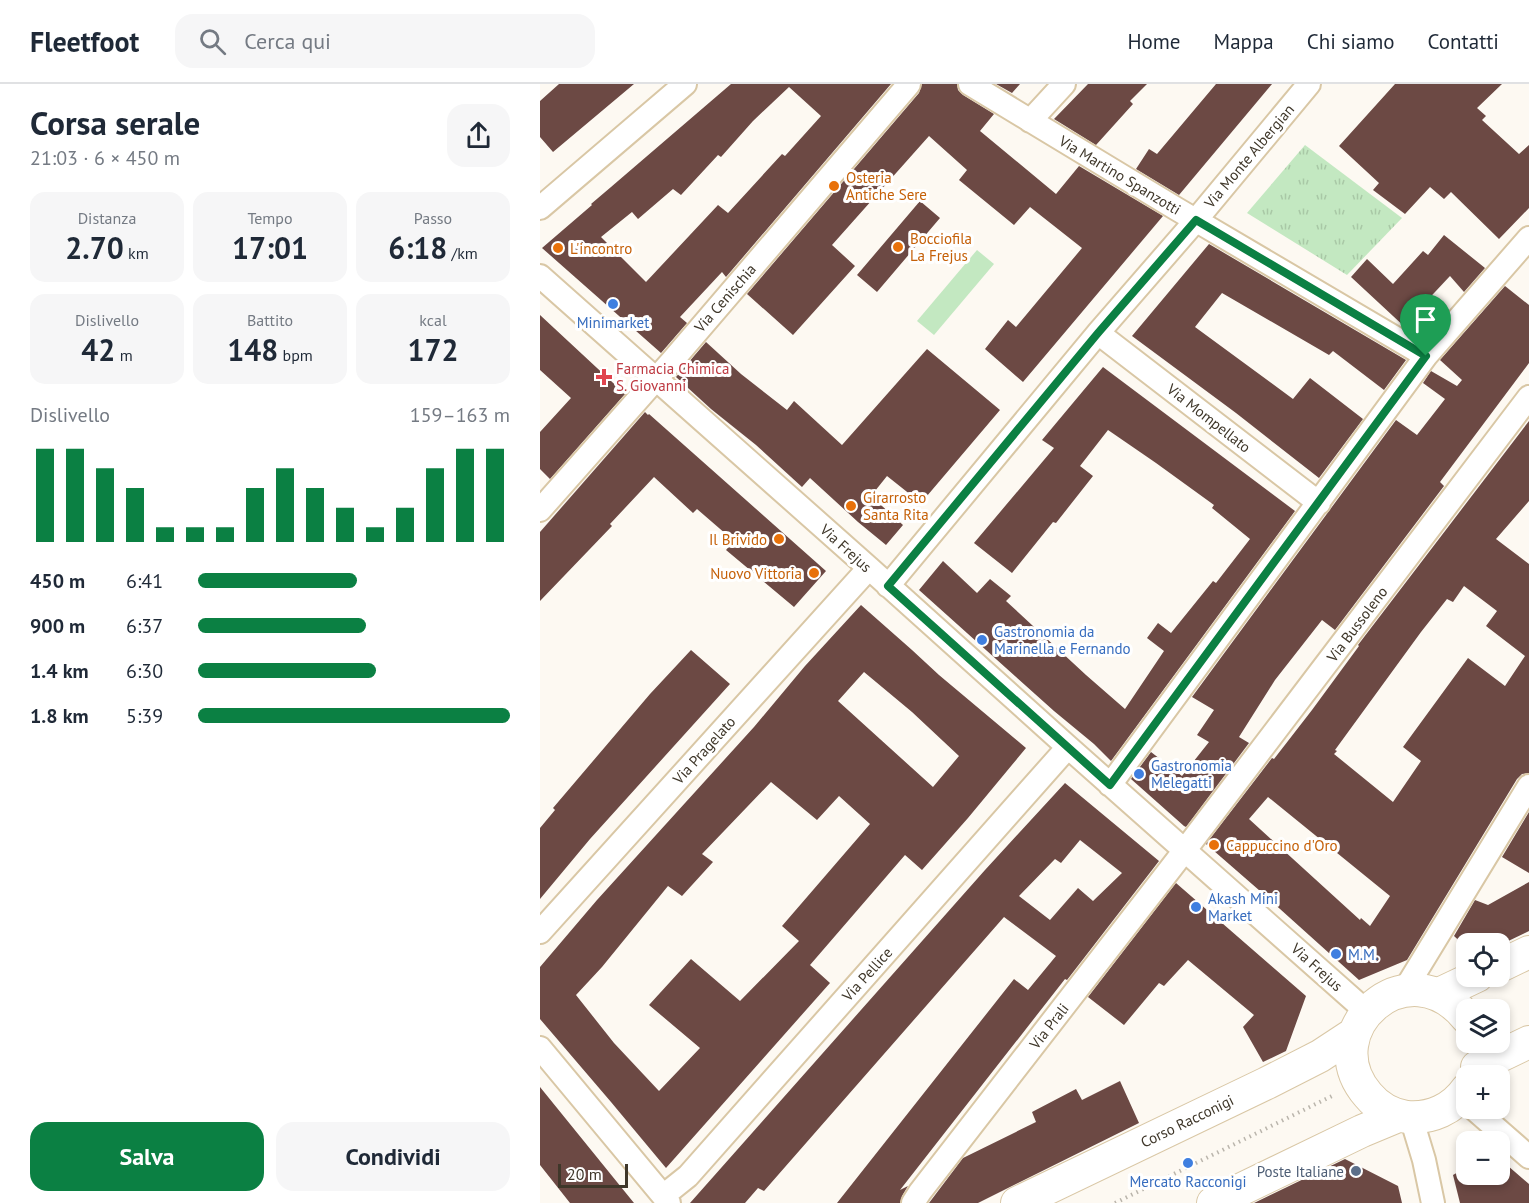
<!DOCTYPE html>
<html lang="it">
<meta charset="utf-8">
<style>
:root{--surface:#fff;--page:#f6f6f7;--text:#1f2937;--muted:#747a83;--line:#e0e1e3;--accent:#0b8043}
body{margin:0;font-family:"PT Sans",sans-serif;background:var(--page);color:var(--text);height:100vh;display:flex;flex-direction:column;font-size:22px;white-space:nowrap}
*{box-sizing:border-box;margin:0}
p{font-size:20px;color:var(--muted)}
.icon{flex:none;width:33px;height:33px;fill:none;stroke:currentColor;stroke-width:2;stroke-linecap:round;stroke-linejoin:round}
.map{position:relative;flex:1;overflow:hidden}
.side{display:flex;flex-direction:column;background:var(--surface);width:540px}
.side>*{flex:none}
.buttons{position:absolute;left:916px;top:849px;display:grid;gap:12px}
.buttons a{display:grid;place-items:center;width:54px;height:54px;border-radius:12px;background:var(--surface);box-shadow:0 3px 9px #0003;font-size:30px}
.scale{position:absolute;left:18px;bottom:15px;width:70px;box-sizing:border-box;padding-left:6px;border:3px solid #3f372a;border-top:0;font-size:16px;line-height:21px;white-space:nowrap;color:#3f372a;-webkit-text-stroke:4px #fff;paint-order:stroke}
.pin{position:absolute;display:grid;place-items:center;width:51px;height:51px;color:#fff;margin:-62px -26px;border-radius:50% 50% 50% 0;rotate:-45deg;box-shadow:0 0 6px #0007}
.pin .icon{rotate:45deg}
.round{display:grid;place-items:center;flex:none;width:63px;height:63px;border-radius:18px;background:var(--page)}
.summary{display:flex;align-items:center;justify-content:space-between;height:102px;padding:0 30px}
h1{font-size:33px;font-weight:700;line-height:45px}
.figures{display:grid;grid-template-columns:repeat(3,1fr);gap:9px;height:102px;padding:6px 30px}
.figures div{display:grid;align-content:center;border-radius:15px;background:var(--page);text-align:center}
.figures b{font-size:30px;font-weight:700}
.figures small{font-size:16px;font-weight:400}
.figures p{font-size:16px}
.chart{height:168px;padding:12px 30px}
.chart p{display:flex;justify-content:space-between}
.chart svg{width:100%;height:108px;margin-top:6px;stroke:var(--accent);stroke-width:6}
.cta{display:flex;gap:12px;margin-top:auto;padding:12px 30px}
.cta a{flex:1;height:69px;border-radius:18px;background:var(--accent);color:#fff;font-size:24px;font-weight:700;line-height:69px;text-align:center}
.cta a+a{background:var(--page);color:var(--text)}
ul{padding:0 30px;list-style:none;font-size:20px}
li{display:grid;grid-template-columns:96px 72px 1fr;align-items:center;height:45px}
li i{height:15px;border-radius:8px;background:var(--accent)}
header{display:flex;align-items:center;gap:36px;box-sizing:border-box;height:84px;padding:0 30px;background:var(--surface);border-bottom:2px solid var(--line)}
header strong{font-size:28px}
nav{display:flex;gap:33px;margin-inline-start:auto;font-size:21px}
.search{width:420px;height:54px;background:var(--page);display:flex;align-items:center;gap:15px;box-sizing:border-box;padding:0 21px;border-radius:18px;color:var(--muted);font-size:22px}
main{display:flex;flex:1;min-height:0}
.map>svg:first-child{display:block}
</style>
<header>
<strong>Fleetfoot</strong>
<div class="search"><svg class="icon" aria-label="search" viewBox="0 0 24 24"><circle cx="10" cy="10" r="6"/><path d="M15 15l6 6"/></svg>Cerca qui</div>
<nav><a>Home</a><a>Mappa</a><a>Chi siamo</a><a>Contatti</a></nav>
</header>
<main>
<section class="side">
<div class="summary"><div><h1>Corsa serale</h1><p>21:03 · 6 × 450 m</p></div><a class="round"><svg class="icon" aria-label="share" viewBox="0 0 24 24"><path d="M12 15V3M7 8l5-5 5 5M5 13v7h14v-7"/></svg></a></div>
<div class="figures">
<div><p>Distanza</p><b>2.70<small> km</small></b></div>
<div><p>Tempo</p><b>17:01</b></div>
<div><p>Passo</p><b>6:18<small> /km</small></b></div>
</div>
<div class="figures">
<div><p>Dislivello</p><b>42<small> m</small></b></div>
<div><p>Battito</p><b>148<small> bpm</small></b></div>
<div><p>kcal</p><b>172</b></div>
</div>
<div class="chart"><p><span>Dislivello</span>159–163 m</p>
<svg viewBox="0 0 160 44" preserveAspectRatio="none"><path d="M5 44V6M15 44V6M25 44V14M35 44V22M45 44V38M55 44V38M65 44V38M75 44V22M85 44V14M95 44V22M105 44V30M115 44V38M125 44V30M135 44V14M145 44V6M155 44V6"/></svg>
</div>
<ul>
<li><b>450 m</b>6:41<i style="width:51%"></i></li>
<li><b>900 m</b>6:37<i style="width:54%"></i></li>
<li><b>1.4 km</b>6:30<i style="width:57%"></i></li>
<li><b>1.8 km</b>5:39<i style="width:100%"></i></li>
</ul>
<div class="cta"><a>Salva</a><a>Condividi</a></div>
</section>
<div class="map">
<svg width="989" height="1119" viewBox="0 0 989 1119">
<defs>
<pattern id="park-tufts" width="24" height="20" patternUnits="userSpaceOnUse" patternTransform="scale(1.5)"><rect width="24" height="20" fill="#c3e8c1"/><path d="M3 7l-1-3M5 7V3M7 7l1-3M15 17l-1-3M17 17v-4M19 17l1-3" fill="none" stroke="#a9c8a6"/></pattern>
</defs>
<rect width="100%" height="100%" fill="#fdf9f2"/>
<path fill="#c3e8c1" d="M437,166L454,180L394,251L377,237Z"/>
<path fill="url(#park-tufts)" d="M765,61L862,134L807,191L707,129Z"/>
<path fill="#6c4944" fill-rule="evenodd" d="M19,0H94L13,68L0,53V17Z
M191,0H351L186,193L182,188L140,233L147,239L121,269L2,164L52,121L51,120L71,103ZM249,3L281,32L245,72L242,70L188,129L178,121L106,198L61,153L92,128L98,135L133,105L141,111L178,71L181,73L213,37Z
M382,0H417L418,6L423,11L454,30L440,47L516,110L539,82L623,132L483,298L445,265L468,236L476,243L542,164L490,123L474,141L419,96L427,86L389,52L292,161L315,182L253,251L207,210L379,9Z
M456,0H480L472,9Z
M548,0H607L590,17L593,20L556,61L514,35Z
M676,0H732L639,111L596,85L609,65L617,70Z
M855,0H962L937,24L946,32L942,36L979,70L989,61V124L959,155L911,108L904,115L890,103L865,130L833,106L839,99L799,62Z
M380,117L400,134L337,208L317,191Z
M904,151L945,184L924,208L910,192L880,224L896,240L883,255L867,245L811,193L827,175L853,200L883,167L888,171Z
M669,160L866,276L844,306L793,267L789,271L682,209L655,243L753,315L770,294L823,335L779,394L696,329L592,252Z
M965,202L989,221V279L900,398L904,402L795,546L782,536L735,596L699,653L709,659L646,743L644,742L591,695L611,668L642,692L669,658L657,651L674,626L652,613L856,336L877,351L905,315L883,299L891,287L917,302L922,296L900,276Z
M0,231L85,310L10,395L0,385V348L31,314L0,286Z
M166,258L201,290L247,326L254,317L302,361L387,265L460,326L381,419L347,392L331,412L363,441L346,461L318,438L270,394L262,403L216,361L171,325L136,293Z
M563,283L755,427L571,677L554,660L514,627L379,506L403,477L437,509L450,495L471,512L466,517L546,591L585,625L624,567L607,554L618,539L631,549L673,497L676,499L710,455L672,424L674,421L616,379L568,346L540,382L553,392L516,439L513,438L472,489L434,459L514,364L502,356Z
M105,328L108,331L109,330L286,487L254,523L186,466L194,457L157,425L153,429L114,393L70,440L72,442L0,517V448Z
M989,337V417L956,455L989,480V689L982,690L977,695L867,876L819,896L720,807L666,760L732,674L734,675L772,626L819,562L818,561ZM924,502L957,527L946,542L985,572L965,602L928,574L863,663L881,677L853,718L794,670L797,667L795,666L881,548L907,515L913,518ZM728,713L850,812L830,842L821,834L820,836L709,735Z
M321,521L372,566L399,591L486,664L428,734L382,786L365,771L270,881L290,899L126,1084L71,1018L0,935V883L57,816L214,643L265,582ZM324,588L372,628L419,672L393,703L298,617ZM231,698L277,736L299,712L330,740L242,842L259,857L200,917L151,875L109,921L160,964L119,1007L74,959L36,911L62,883L128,802L142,812L173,778L162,770Z
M151,566L190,600L50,755L0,815V744L15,726L13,724L110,610Z
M525,699L619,777L527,896L525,895L360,1106L368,1102L362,1112L360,1119H297L474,895L488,906L516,872L464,833L224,1107L218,1104L205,1119H150L445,786ZM540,756L582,789L553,817L538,804L510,836L479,812L515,775L521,779Z
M989,728V789L962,773Z
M989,798V847L960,861V860H927V864L914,852L935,816L948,821Z
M636,799L766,912L746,967L723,978L703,943L714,931L648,876L624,902L619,899L584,941L548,913Z
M580,997L599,1039L438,1119H389L423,1074L496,1038L492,1028L536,1005L542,1016Z
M0,1003L94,1119H30L0,1081Z
M805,1075L858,1102L862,1119H714Z
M960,1075L989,1100V1119H920L913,1091L927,1083V1090H960Z"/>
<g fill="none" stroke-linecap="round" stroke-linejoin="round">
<g stroke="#d9c7a5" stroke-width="26">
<path id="street" d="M430,0L635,124L886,272
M490,37L524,0
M0,124L145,0
M0,192L329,484L528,663L827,928
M558,249L779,419
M0,426L132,277L369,0
M348,502L558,249L651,142L769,0
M570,701L886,272L989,154
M0,848L329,484
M864,907L989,702
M0,964L129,1119
M933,1024L989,1073
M871,1033L884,1076L893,1119
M123,1112L148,1092L528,663
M373,1119L380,1108L645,766L989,313"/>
</g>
<g stroke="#d9c7a5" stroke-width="34">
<path id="secondary" d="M960,882L989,868
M899,910L937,892
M927,934C868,861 773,947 828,1011C838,1023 852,1031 867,1033C891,1035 913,1025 927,1005
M937,983L989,958
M477,1119L727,999L780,972L815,949
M673,1119L822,1047L858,1032"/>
</g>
<path stroke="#bab5ac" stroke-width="4" stroke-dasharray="1.5 4.5" stroke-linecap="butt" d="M575,1119L792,1012"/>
<use href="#street" stroke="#fff" stroke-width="22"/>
<use href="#secondary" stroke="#fff" stroke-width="32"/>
</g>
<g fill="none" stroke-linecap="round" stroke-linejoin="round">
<g stroke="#fff" stroke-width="12">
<path id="route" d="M656,136L886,272L570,701L348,502L558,249Z"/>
</g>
<use href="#route" stroke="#0b8043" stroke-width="8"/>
</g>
<g fill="#e8710a" stroke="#fff" stroke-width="2">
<circle cx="294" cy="102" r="6"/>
<circle cx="358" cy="163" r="6"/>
<circle cx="18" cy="164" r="6"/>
<circle cx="311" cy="422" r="6"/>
<circle cx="239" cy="455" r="6"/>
<circle cx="274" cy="489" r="6"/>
<circle cx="674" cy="761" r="6"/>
</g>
<g fill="#3f7fe0" stroke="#fff" stroke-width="2">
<circle cx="73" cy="220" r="6"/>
<circle cx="442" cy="556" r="6"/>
<circle cx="599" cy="690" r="6"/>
<circle cx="656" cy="823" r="6"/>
<circle cx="796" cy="870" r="6"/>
<circle cx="648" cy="1079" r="6"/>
</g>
<path fill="#e0444e" stroke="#fff" stroke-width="2" d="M61 284h6v6h6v6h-6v6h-6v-6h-6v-6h6z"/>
<circle fill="#5c6f8a" stroke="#fff" stroke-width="2" cx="816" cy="1087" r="6"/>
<g text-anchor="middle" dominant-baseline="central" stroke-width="6" stroke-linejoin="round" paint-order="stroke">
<g font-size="15" fill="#3f372a" stroke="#fff">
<text transform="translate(709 72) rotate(-50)">Via Monte Albergian</text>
<text transform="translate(580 91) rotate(31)">Via Martino Spanzotti</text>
<text transform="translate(185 214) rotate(-49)">Via Cenischia</text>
<text transform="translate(669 334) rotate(38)">Via Mompellato</text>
<text transform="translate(306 464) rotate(42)">Via Frejus</text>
<text transform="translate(817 540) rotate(-53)">Via Bussoleno</text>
<text transform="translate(164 666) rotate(-48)">Via Pragelato</text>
<text transform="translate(777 883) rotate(42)">Via Frejus</text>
<text transform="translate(327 890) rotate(-48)">Via Pellice</text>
<text transform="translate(509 942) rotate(-52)">Via Prali</text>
<text transform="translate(647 1037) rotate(-26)">Corso Racconigi</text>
</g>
<g font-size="15" fill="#c56008" stroke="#fff" text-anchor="start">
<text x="306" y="93">Osteria<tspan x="306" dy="17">Antiche Sere</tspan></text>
<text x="370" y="154">Bocciofila<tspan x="370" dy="17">La Frejus</tspan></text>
<text x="30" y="164">L'incontro</text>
<text x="323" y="413">Girarrosto<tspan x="323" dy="17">Santa Rita</tspan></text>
<text x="227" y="455" text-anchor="end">Il Brivido</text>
<text x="262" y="489" text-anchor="end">Nuovo Vittoria</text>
<text x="686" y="761">Cappuccino d'Oro</text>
</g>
<g font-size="15" fill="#366cbe" stroke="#fff" text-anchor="start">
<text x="73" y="238" text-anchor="middle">Minimarket</text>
<text x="454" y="547">Gastronomia da<tspan x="454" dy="17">Marinella e Fernando</tspan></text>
<text x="611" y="681">Gastronomia<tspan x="611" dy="17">Melegatti</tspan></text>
<text x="668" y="814">Akash Mini<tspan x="668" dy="17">Market</tspan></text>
<text x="808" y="870">M.M.</text>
<text x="648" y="1097" text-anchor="middle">Mercato Racconigi</text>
</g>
<g font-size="15" fill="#be3a42" stroke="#fff" text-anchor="start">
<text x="76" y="284">Farmacia Chimica<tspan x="76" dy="17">S. Giovanni</tspan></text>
</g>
<g font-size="15" fill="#4e5e75" stroke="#fff" text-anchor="end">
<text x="804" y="1087">Poste Italiane</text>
</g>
</g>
</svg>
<div class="buttons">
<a><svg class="icon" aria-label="locate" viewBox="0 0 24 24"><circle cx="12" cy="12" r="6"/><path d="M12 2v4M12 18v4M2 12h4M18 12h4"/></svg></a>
<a><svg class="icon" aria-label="layers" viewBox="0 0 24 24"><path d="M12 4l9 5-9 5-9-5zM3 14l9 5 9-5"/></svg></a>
<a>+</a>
<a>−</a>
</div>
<div class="scale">20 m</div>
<div class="pin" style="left:886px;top:272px;background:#1e9e55"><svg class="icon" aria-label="arrive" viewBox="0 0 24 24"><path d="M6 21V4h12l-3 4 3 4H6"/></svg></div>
</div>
</main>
